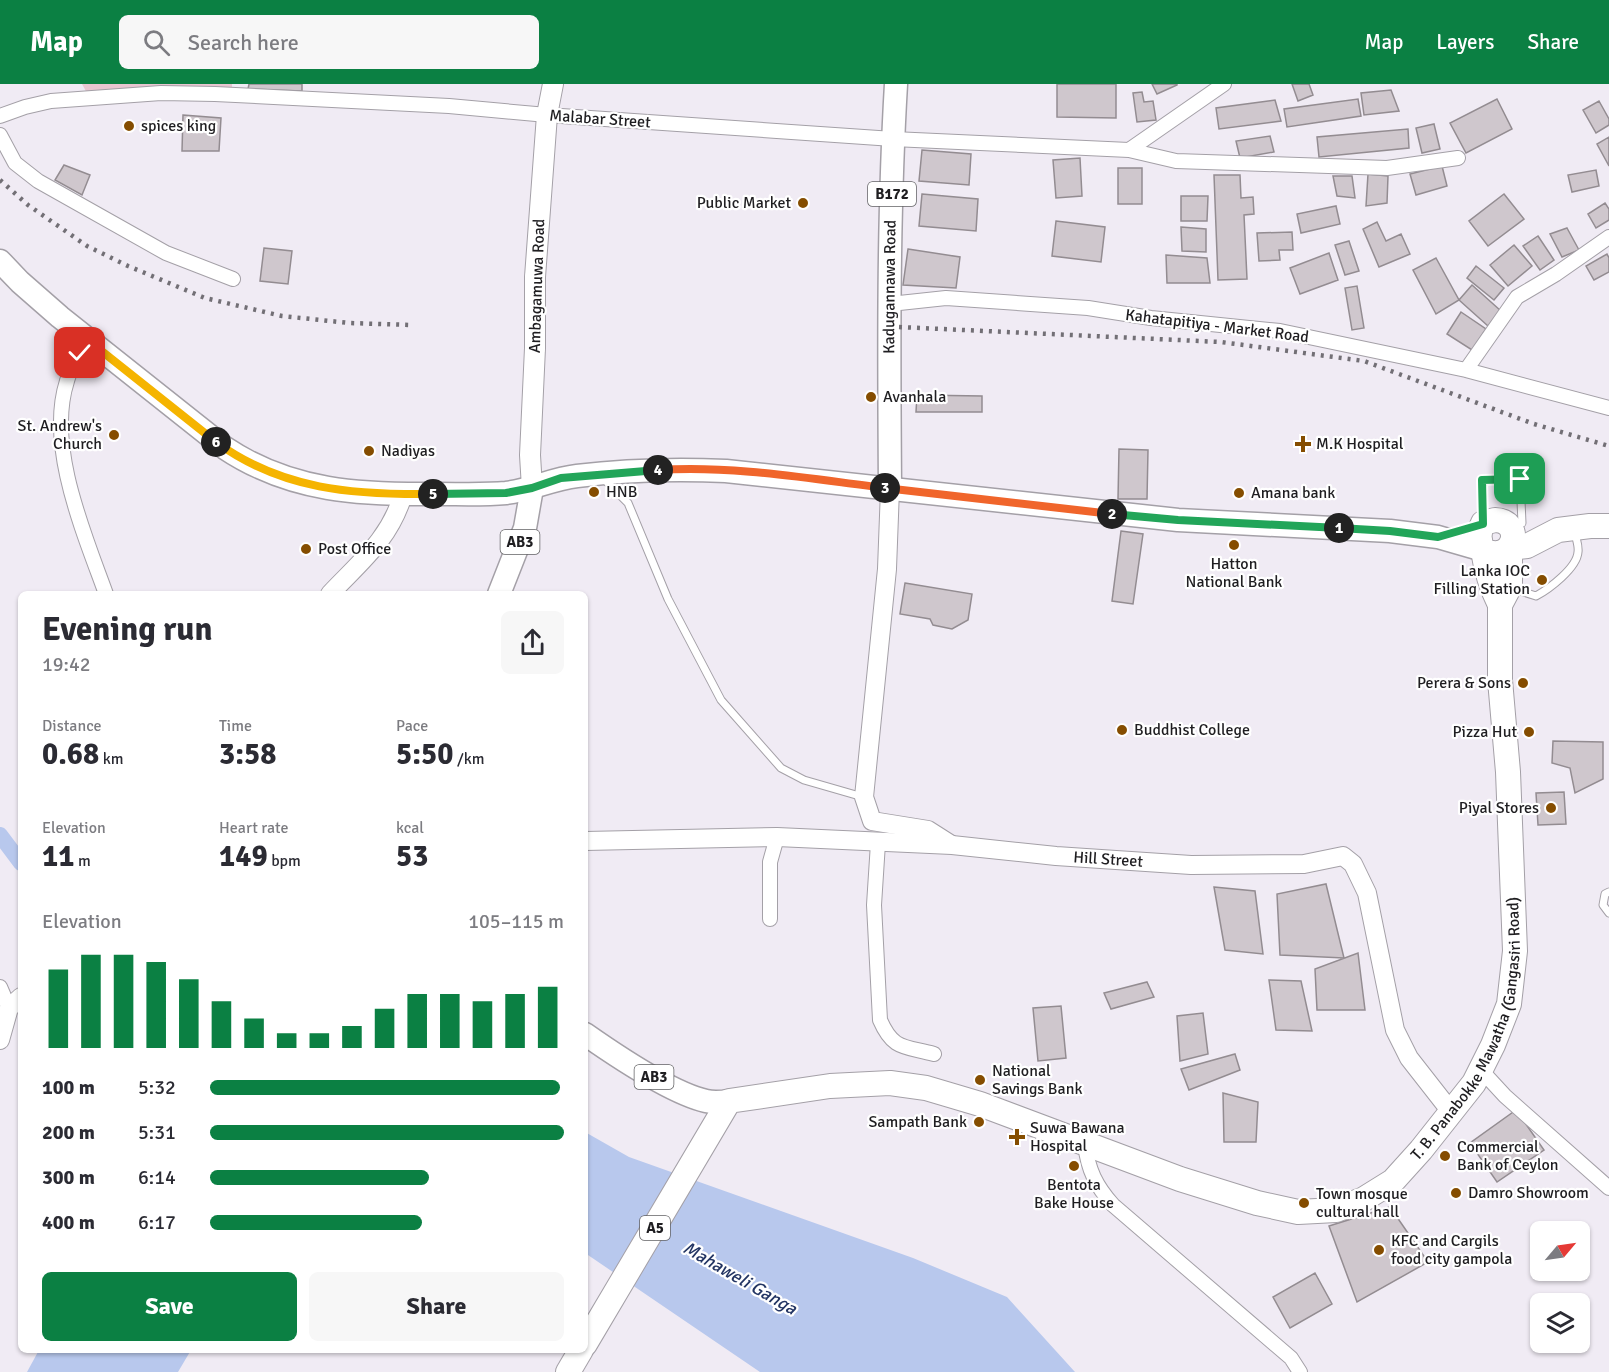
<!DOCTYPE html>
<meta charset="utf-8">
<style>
:root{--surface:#fff;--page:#f7f7f7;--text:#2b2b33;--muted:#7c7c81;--accent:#0b8043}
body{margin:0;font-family:Signika,sans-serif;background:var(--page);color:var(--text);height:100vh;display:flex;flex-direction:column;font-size:22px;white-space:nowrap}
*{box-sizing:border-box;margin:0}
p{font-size:20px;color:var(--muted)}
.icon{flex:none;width:33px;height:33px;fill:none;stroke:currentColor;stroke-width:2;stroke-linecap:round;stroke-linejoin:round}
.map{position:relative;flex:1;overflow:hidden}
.sheet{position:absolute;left:18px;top:507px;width:570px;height:762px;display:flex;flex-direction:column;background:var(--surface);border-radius:9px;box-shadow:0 2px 4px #0004}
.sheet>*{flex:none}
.needle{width:39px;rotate:61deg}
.buttons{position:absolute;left:1530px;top:1137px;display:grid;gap:12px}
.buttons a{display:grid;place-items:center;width:60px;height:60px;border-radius:9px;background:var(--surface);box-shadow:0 2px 4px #0004;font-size:30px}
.pin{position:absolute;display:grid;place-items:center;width:51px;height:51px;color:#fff;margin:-26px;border-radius:12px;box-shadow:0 3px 9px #0006}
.km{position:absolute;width:30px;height:30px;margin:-15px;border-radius:50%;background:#222;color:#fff;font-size:16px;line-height:30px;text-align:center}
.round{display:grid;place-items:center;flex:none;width:63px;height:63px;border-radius:9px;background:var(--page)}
.overview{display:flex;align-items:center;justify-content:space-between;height:102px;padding:0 24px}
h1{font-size:33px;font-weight:700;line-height:45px}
.stats{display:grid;grid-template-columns:repeat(3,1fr);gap:9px;height:102px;padding:6px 24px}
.stats div{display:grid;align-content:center}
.stats b{font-size:30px;font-weight:700}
.stats small{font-size:16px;font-weight:400}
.stats p{font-size:16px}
.chart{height:168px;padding:12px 24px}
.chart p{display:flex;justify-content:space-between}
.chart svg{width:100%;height:108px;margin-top:6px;stroke:var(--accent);stroke-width:6}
.primary-button{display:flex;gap:12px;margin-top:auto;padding:12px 24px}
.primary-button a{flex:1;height:69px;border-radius:9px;background:var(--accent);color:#fff;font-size:24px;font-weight:700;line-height:69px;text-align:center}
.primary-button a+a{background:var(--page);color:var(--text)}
ul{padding:0 24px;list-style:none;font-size:20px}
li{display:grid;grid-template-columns:96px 72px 1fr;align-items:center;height:45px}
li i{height:15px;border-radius:8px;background:var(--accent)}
header{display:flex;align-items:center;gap:36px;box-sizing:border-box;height:84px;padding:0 30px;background:var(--accent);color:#fff}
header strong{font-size:28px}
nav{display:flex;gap:33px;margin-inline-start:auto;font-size:21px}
.search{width:420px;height:54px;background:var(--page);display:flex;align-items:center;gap:15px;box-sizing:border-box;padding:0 21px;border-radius:9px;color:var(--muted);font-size:22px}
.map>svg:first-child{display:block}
</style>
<header>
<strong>Map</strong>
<div class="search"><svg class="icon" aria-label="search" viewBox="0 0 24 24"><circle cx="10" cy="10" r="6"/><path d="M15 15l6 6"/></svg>Search here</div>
<nav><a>Map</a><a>Layers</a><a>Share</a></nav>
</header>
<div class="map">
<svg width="1609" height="1288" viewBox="0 0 1609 1288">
<rect width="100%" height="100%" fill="#f0ebf4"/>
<path fill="#e8c6d1" d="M82,0H232V4L87,9Z"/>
<path fill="#b8c8ed" d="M585,1048L629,1073L913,1174L1007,1213L1075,1288H760L585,1169Z
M39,1266H191L178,1288H27Z"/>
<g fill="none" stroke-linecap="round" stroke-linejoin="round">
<path stroke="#b8c8ed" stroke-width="16" d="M0,751L21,779"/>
</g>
<path fill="#cfc7cd" stroke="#938c91" stroke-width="1.5" d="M249,0H302V7L248,5Z
M1057,0H1116V34L1057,33Z
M1152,0H1177V1L1157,10Z
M1292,0H1309L1313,11L1298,17Z
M1391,6L1399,27L1364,31L1361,9Z
M1142,8L1144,18L1153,17L1156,36L1137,38L1133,9Z
M1358,15L1361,32L1287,43L1284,25Z
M1497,15L1512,45L1466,69L1450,39Z
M1275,16L1281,37L1219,45L1216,24Z
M1599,17L1609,35V41L1596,49L1583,26Z
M183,31L221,34L219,67H182Z
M1434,40L1440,65L1422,69L1416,44Z
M1408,45L1409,64L1319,73L1317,53Z
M1270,52L1274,68L1240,74L1236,57Z
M1609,53V82L1597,60Z
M922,66L971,70L969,101L919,97Z
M1080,74L1082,112L1056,114L1053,76Z
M64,81L90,91L82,111L55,96Z
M1442,82L1447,102L1416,111L1410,90Z
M1118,84H1142V120H1118Z
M1596,86L1599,102L1572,108L1568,91Z
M1368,90L1388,92L1387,119L1366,122Z
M1214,91H1240L1241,114L1253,113L1254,130L1244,131L1247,195L1218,196Z
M1333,92H1352L1355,114L1337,112Z
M922,110L978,115L976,147L919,142Z
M1504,110L1524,135L1488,162L1469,137Z
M1181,112H1208L1207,137H1181Z
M1605,119L1609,125V136L1596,144L1588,130Z
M1336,122L1340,140L1301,149L1297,130Z
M1056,137L1105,143L1101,178L1052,172Z
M1377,138L1386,157L1401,150L1410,170L1379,183L1363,145Z
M1181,143L1206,145V168L1182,167Z
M1567,144L1579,166L1562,173L1550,150Z
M1292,148L1293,166H1279L1280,176L1259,177L1257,149Z
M1538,152L1554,176L1540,186L1523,162Z
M1349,157L1359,187L1345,191L1335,161Z
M1514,161L1532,182L1508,202L1490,181Z
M264,164L292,167L288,200L260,197Z
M908,165L960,173L956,204L903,201Z
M1329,169L1338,196L1300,210L1290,184Z
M1607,170L1609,174V188L1594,196L1586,182Z
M1166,171L1207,174L1210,199H1167Z
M1436,174L1459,216L1436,230L1413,186Z
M1476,182L1504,204L1494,216L1467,194Z
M1472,201L1501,227L1488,242L1459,216Z
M1357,202L1364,244L1352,246L1345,204Z
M1461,228L1486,245L1472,266L1447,250Z
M917,311L982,312V328H916Z
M1119,365L1148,366L1147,415H1118Z
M1121,447L1143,450L1133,520L1112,517Z
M905,499L972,510L968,536L952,545L933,541L930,535L900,530Z
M1553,657L1603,658V695L1575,709L1570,684L1552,679Z
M1564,708L1566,740L1538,741L1536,709Z
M1326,800L1344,874L1280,871L1277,810Z
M1214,803L1255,807L1263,870L1225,866Z
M1358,869L1365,926H1317L1315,885Z
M1269,896L1301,897L1312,947L1276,946Z
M1147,898L1154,913L1111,925L1104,909Z
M1061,922L1066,974L1038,977L1033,924Z
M1203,929L1208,970L1180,977L1177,932Z
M1235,970L1240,986L1189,1006L1181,985Z
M1223,1009L1258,1018L1256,1058H1224Z
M1516,1026L1544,1066L1497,1098L1470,1059Z
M1390,1123L1428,1178L1357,1218L1329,1142Z
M1315,1189L1332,1220L1290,1244L1273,1213Z"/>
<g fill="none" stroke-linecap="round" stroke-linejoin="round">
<g stroke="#a4a0a7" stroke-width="9">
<path id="service" d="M604,395L628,419L668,515L721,616L781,684L804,696L863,713
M1483,434L1482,396L1520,395L1522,439
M1514,505L1536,512C1549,505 1577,484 1578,468C1579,462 1576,455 1575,449
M1609,808L1605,810L1603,821L1609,829"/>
</g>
<g stroke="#a4a0a7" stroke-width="16">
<path id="minor" d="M0,32L25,23L51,17L161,9L215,10L449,22L547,31L893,55L1129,66L1176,77L1387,84L1458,74
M0,51L15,79L38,97L166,169L233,195
M1129,66L1224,0
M890,220L946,214L1088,224L1151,234L1280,247L1466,286L1609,324
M89,257C80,269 71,282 67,297C46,362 84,449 106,510
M1466,286L1517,213L1556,190L1609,153
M878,759L874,821L880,936C893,966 904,962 934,970
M770,835V778L777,753
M0,903L9,924
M1481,986L1505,1012L1609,1104
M1085,1060C1088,1086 1096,1102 1113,1121L1291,1274L1300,1288"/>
</g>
<g stroke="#a4a0a7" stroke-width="20">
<g id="tertiary">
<path d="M890,405L887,485L864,713L872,737L928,746L950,760"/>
<path d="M330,510C361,477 389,456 403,411"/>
<path id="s1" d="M585,757L777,753L952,761L1056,772L1191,781L1304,780L1343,772L1353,780L1367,809L1395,946L1409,974L1452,1029"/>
<path d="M0,956L9,924L21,913"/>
</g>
</g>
<g stroke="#a4a0a7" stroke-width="22">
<path id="secondary" d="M535,193L547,31L553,0
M532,404L530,371L535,264"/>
</g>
<g stroke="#a4a0a7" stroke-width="25">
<g id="primary">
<path d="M0,177L20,198L60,233L225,364C291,408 361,411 438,410C461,410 484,411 506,409C530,406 552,395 577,392C626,386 677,385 726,387L1178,436L1390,447L1438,453L1483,466"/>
<path id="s2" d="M890,405C889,270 888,135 896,0"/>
<path d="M499,510L525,444L532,404"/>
<path d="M585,950C615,971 671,1009 706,1017C714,1019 722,1018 729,1017"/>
</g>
</g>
<g stroke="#a4a0a7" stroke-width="26">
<g id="trunk">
<path d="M1495,436C1525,437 1515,481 1483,466C1479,457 1478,449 1483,439Z"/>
<path d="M1483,466C1486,487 1491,503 1500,521"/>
<path id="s3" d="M585,1260L729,1017L830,1002L890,999L926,1004L980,1020L1180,1095L1257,1119L1298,1128L1336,1126L1364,1115L1393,1097L1421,1066L1474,999L1493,961L1509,920L1515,867L1508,688L1500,596V521L1510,502V464L1527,462L1558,446L1590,442H1609"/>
<path d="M568,1288L581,1266"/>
</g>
</g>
<use href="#service" stroke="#fff" stroke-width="7"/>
<use href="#minor" stroke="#fff" stroke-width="14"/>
<use href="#tertiary" stroke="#fff" stroke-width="18"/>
<use href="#secondary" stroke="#fff" stroke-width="20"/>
<use href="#primary" stroke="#fff" stroke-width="22"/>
<use href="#trunk" stroke="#fff" stroke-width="24"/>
<path stroke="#726f75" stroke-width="4.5" stroke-dasharray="3 6" stroke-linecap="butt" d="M0,96L28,121L87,162L128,182L205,214L282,232L349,239L411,241
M899,243L1221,258L1364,277L1534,340L1609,362"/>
<g stroke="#a4a0a7" stroke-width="22" stroke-linecap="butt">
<path id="secondary-bridge" d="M535,193V264"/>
</g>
<use href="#secondary-bridge" stroke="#fff" stroke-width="20"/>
</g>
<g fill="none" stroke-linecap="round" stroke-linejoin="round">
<g stroke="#fff" stroke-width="12">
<path id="split-1" d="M1339,444L1390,447L1438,453L1483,440L1482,396L1520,395"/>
</g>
<g stroke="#fff" stroke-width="12">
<path id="split-2" d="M1112,430L1178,436L1339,444"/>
</g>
<g stroke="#fff" stroke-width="12">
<path id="split-3" d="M885,404L1112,430"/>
</g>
<g stroke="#fff" stroke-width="12">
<path id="split-4" d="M658,386C733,381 811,395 885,404"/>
</g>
<g stroke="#fff" stroke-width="12">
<path id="split-5" d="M433,410L506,409L532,404L561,394L658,386"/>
</g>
<g stroke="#fff" stroke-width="12">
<path id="split-6" d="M216,358C282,406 353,411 433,410"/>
</g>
<g stroke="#fff" stroke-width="12">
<path id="split-7" d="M80,269L89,257L216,358"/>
</g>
<use href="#split-1" stroke="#22a559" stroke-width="8"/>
<use href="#split-2" stroke="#22a559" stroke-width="8"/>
<use href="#split-3" stroke="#f0652b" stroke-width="8"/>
<use href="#split-4" stroke="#f0652b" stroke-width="8"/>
<use href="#split-5" stroke="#22a559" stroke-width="8"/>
<use href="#split-6" stroke="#f5b400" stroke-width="8"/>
<use href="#split-7" stroke="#f5b400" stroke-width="8"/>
</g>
<g fill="#854d00" stroke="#fff" stroke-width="2">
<circle cx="129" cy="42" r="6"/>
<circle cx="803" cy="119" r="6"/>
<circle cx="871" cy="313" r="6"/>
<circle cx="114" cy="351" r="6"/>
<path d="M1300 351h6v6h6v6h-6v6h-6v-6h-6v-6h6z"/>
<circle cx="369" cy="367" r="6"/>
<circle cx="594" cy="408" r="6"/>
<circle cx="1239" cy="409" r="6"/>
<circle cx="1234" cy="461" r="6"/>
<circle cx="306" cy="465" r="6"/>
<circle cx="1542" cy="496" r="6"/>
<circle cx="1523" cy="599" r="6"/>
<circle cx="1122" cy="646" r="6"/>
<circle cx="1529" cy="648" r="6"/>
<circle cx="1551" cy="724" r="6"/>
<circle cx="980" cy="996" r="6"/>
<circle cx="979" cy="1038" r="6"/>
<path d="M1014 1044h6v6h6v6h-6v6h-6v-6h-6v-6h6z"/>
<circle cx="1445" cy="1072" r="6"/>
<circle cx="1074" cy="1082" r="6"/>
<circle cx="1456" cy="1109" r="6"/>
<circle cx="1304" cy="1119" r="6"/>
<circle cx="1379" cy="1166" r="6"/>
</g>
<g text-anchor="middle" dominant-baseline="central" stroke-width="4.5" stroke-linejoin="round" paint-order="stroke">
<g fill="#fff" stroke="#626264" stroke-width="1.5">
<rect x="868" y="98" width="48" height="24" rx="4.5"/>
<rect x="500.5" y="446" width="39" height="24" rx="4.5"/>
<rect x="634.5" y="981" width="39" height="24" rx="4.5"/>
<rect x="640" y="1132" width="30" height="24" rx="4.5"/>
</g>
<g font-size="15" font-weight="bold" fill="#1f1e21">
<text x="892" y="110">B172</text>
<text x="520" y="458">AB3</text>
<text x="654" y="993">AB3</text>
<text x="655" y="1144">A5</text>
</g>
<g font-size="16" fill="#1f1e21" stroke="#fff">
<text transform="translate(600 35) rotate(4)">Malabar Street</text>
<text transform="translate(537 202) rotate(-88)">Ambagamuwa Road</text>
<text stroke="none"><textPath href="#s2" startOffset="202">Kadugannawa Road</textPath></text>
<text transform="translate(1217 242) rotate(7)">Kahatapitiya - Market Road</text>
<text stroke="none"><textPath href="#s1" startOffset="524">Hill Street</textPath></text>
<text stroke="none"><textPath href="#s3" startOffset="1152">T. B. Panabokke Mawatha (Gangasiri Road)</textPath></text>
</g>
<g font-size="16" fill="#1f1e21" stroke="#fff" text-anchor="start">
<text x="141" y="42">spices king</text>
<text x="791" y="119" text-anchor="end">Public Market</text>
<text x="883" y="313">Avanhala</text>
<text x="102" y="342" text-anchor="end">St. Andrew's<tspan x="102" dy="18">Church</tspan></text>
<text x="1316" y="360">M.K Hospital</text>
<text x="381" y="367">Nadiyas</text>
<text x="606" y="408">HNB</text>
<text x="1251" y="409">Amana bank</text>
<text x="318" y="465">Post Office</text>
<text x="1234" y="480" text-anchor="middle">Hatton<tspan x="1234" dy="18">National Bank</tspan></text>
<text x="1530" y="487" text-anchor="end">Lanka IOC<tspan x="1530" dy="18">Filling Station</tspan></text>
<text x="1511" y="599" text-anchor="end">Perera &amp; Sons</text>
<text x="1134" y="646">Buddhist College</text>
<text x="1517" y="648" text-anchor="end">Pizza Hut</text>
<text x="1539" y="724" text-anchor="end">Piyal Stores</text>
<text x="992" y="987">National<tspan x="992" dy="18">Savings Bank</tspan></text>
<text x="967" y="1038" text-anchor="end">Sampath Bank</text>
<text x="1030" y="1044">Suwa Bawana<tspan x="1030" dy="18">Hospital</tspan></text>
<text x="1457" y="1063">Commercial<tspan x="1457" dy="18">Bank of Ceylon</tspan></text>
<text x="1074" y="1101" text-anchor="middle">Bentota<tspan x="1074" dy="18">Bake House</tspan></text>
<text x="1468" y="1109">Damro Showroom</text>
<text x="1316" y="1110">Town mosque<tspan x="1316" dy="18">cultural hall</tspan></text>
<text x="1391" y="1157">KFC and Cargils<tspan x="1391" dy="18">food city gampola</tspan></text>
</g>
<g font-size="18" font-style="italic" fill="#233563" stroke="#fff">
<text transform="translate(740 1194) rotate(30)">Mahaweli Ganga</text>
</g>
</g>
</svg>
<div class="buttons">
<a><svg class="needle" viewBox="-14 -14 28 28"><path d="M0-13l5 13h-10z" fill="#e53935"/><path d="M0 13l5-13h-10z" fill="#7c7c81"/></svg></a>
<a><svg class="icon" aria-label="layers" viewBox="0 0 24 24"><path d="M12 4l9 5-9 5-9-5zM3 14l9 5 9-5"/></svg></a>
</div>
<div class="pin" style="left:1520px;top:395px;background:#1e9e55"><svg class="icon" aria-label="arrive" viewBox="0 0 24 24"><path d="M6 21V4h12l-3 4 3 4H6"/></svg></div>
<div class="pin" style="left:80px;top:269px;background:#d93025"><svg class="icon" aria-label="check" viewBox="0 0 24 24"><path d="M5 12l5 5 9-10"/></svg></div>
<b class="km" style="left:1339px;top:444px">1</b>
<b class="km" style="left:1112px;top:430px">2</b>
<b class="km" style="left:885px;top:404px">3</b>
<b class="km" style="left:658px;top:386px">4</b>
<b class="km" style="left:433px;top:410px">5</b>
<b class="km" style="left:216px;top:358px">6</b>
<section class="sheet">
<div class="overview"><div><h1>Evening run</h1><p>19:42</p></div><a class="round"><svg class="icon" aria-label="share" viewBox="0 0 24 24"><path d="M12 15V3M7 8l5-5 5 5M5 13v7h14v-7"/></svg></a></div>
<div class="stats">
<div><p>Distance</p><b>0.68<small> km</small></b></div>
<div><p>Time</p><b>3:58</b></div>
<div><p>Pace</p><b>5:50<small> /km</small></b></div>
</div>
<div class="stats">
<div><p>Elevation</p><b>11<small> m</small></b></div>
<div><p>Heart rate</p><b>149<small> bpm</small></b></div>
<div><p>kcal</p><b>53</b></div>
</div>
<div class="chart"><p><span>Elevation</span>105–115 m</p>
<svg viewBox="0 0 160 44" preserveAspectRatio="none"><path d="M5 44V12M15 44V6M25 44V6M35 44V9M45 44V16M55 44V25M65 44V32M75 44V38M85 44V38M95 44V35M105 44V28M115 44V22M125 44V22M135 44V25M145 44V22M155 44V19"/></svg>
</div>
<ul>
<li><b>100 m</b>5:32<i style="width:99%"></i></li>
<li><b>200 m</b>5:31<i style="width:100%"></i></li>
<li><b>300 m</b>6:14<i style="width:62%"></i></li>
<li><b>400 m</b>6:17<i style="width:60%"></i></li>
</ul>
<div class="primary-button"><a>Save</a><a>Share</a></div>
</section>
</div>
